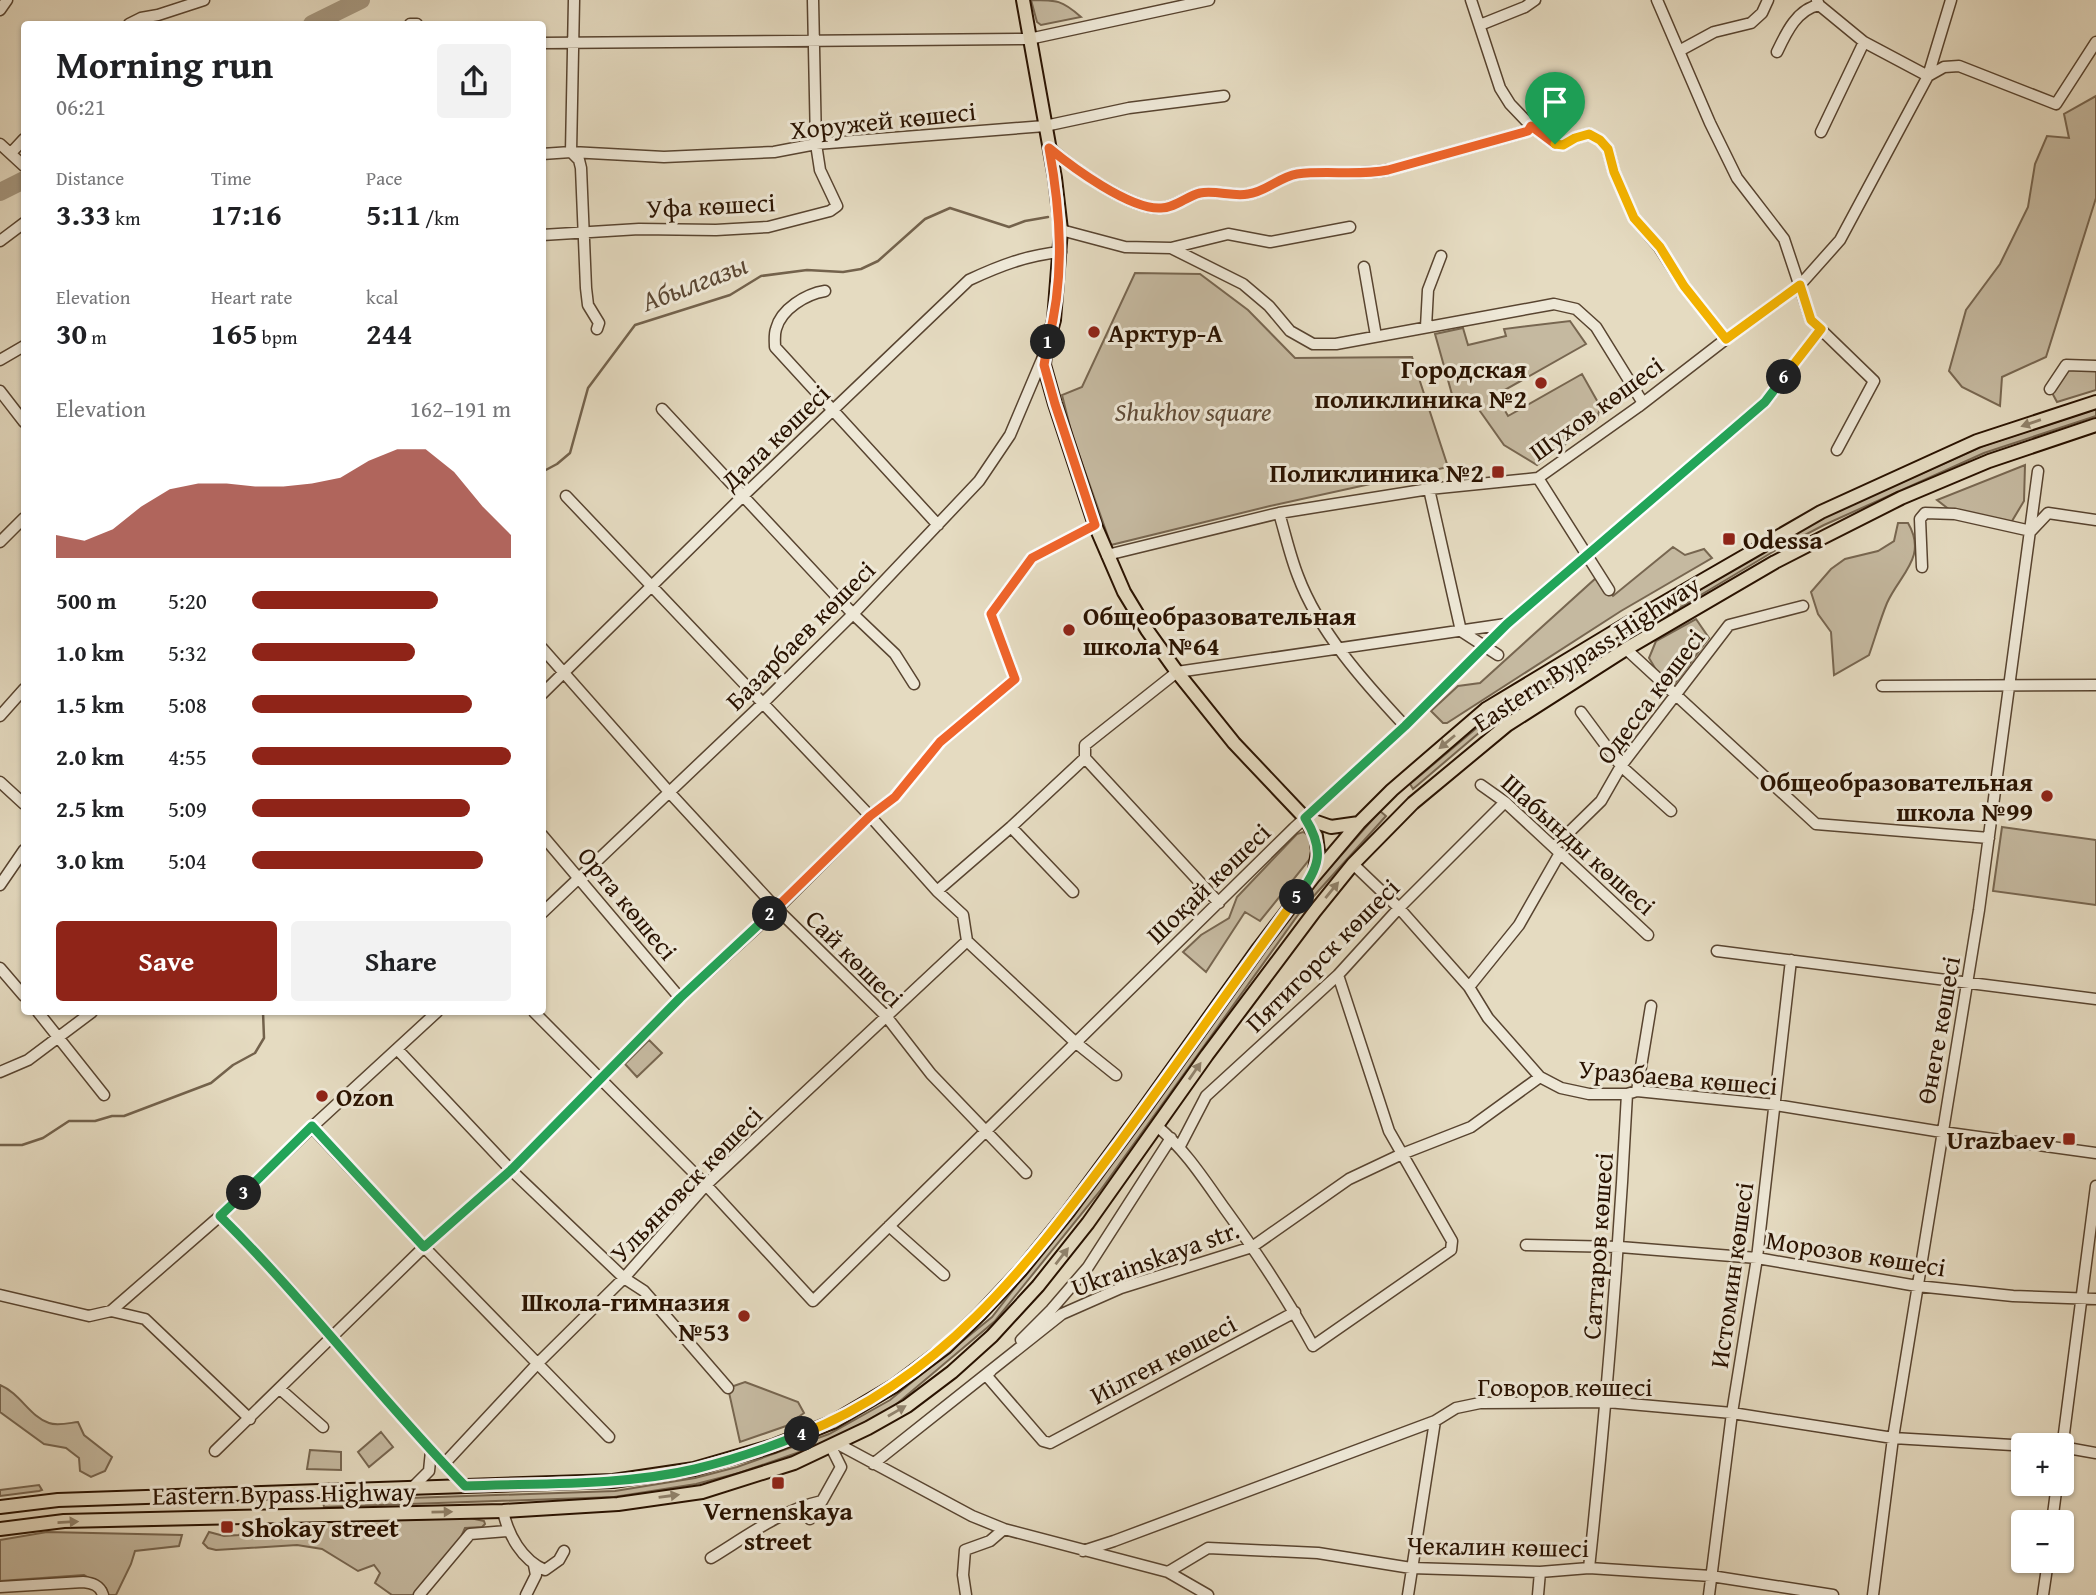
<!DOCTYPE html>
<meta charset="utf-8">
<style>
:root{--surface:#fff;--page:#f2f2f2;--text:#202124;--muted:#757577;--accent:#8f2418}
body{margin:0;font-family:"Gentium Book Plus",serif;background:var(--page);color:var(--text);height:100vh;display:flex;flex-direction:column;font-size:26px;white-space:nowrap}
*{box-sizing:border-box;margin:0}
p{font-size:23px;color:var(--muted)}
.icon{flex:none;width:38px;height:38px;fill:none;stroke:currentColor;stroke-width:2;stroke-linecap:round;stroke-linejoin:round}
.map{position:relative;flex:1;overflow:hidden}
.details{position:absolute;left:21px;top:21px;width:525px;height:994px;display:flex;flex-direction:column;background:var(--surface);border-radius:7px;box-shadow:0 2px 5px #0004}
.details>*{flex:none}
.controls{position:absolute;left:2011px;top:1433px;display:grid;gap:14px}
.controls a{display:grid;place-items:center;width:63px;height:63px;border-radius:7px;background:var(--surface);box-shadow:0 2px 5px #0004;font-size:35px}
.pin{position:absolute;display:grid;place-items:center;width:60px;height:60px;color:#fff;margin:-72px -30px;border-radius:50% 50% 50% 0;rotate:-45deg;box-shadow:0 0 7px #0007}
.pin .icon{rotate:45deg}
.km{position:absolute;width:35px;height:35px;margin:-18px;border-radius:50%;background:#222;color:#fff;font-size:19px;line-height:35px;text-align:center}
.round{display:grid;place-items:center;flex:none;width:74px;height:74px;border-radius:7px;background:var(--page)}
.summary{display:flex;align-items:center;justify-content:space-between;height:119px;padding:0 35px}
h1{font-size:38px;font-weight:700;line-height:52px}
.stats{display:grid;grid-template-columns:repeat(3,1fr);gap:10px;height:119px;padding:7px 35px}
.stats div{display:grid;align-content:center}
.stats b{font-size:30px;font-weight:700}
.stats small{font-size:19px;font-weight:400}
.stats p{font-size:19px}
.chart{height:196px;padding:14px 35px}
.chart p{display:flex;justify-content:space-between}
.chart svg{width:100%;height:126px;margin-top:7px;fill:var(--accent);opacity:.7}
.button{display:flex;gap:14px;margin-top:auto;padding:14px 35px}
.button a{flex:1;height:80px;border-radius:7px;background:var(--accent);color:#fff;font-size:28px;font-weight:700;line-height:80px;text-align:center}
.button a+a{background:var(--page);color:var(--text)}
ul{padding:0 35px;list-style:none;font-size:23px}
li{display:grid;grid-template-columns:112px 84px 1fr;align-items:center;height:52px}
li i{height:18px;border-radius:9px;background:var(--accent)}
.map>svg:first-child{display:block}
</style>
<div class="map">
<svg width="2096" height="1595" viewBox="0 0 2096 1595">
<rect width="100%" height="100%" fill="#e5dbc1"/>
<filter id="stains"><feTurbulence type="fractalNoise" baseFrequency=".00286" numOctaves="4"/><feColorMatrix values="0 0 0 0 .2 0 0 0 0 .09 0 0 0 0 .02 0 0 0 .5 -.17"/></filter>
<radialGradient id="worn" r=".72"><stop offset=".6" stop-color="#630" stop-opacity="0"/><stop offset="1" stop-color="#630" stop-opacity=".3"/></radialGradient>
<path fill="#c5b9a0" stroke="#776650" stroke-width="2" d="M1031,0C1057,0 1062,0 1081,17L1041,25L1037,22Z
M2096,96V198L2046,357L2002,377L2000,406L1962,387L1949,371L1966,310L2000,264L2028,207L2035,164L2047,136L2069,138L2064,114Z
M1135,273L1200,274L1248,310L1295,358L1412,357L1448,467L1270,506L1111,545L1072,435L1062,395L1082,387Z
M1570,321L1586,344L1496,395L1508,416L1582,374L1600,406L1597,421L1537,465L1504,445L1470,397L1453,398L1435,334L1463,328L1468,345L1506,336L1504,329Z
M2066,365L2096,366V390L2057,402L2050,389Z
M2096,409V416L1984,453L1824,525L1776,550L1530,697L1480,732L1413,789L1410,784L1479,726L1525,693L1820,519L1983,446Z
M2025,465L2024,501L2009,526L1955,514L1937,500Z
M1898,523H1908C1928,557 1900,574 1887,603C1880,620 1875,638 1869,655L1834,675L1831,632L1818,614L1811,592L1831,569L1845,559L1878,551L1894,541Z
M1673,547L1685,555L1704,549L1712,558L1621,611L1447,723H1443L1431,711L1458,686L1480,683L1596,578L1613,596Z
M1696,619L1709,638L1672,687L1658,673L1649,658L1656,641Z
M1380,811L1386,816L1303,908L1100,1191L995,1321L893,1407L831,1441L739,1473L696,1484L614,1497L324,1507L323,1501L615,1491L695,1478L737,1467L829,1434L890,1400L992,1317L1094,1186L1298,904Z
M2002,827L2096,840V905L1993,891Z
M1303,832L1310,836L1313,855L1260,921L1245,912L1206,972L1183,952L1201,935L1229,918L1237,897L1297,834Z
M649,1040L662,1053L637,1077L625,1064Z
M745,1382L798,1402L804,1413L786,1426L740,1442L728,1388Z
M0,1385C21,1394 29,1416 49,1423C57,1426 69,1423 78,1422L84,1435L112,1457L105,1471L91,1477L80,1471L79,1458L66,1448L44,1444L0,1412Z
M381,1432L393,1447L369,1467L358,1452Z
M310,1450L341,1452V1470L307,1469Z
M39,1485L42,1490L39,1491L0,1496V1490Z
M470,1518L484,1521L485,1524L482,1527L465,1528L460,1539L413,1595H392L375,1583L380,1573L374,1565L358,1571L322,1549L297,1545L216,1550L208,1548L203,1543L209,1532L224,1536L239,1535L247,1524Z
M47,1532L182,1535L179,1546L135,1551L131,1564L116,1595H108L106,1588L84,1575L0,1581V1540Z"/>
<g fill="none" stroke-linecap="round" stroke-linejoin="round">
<path stroke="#73624c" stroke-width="2.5" d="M542,472L557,464L570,453L588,388L635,325L730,295L761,276L807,270L843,272L861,269L878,261L925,219L950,208L1009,227L1025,221L1048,217
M0,1145H22L43,1138L69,1121H95L112,1116H124L211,1083L233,1065L255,1053L264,1038L263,1012"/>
<path stroke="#a5977f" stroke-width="18" d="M312,24L361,0
M0,192L24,180"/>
<g stroke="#584430" stroke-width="13">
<path id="minor" d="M574,0L571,152L579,160L581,168L586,288L588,305L599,323L597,329
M1471,0L1500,88L1510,104L1531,126L1555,144L1563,145L1575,138L1589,134L1600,140L1608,149L1614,172L1634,218L1659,247L1684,286L1726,339
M1657,0L1710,123L1737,178L1784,239L1811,320L1874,381L1837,450
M1817,0L1819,5L1864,42L1928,76L1951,0
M0,10L7,0
M129,24L141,18L158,15L204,0
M410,24H417
M1480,25L1525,7L1535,0
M542,43L1029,39L1209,0
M1679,51L1714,32L1751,23L1762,13L1768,0
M1777,52C1786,33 1797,9 1819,5
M1821,132L1864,42
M0,144L24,166
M1050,148C1072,167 1130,210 1161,208C1175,207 1187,196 1200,193C1216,190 1233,197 1248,194C1266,192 1279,177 1297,174C1328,170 1357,176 1388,170L1528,131L1531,126
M11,153L24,139
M542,154L571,152L664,157L774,152L816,144L1045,126L1129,108L1224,96
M1061,230L1125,247L1171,248L1228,234L1270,242L1350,227
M542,235L639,229L716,230L768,227L830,211L837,206L820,170L816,144L813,0
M0,241L24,223
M1171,248L1243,284L1269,306L1290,331L1313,344H1336L1554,304L1576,309L1596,327L1643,403
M1364,267L1376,336
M825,291C806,294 781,309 776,329C774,335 775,342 775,347L938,525
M1426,327L1428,290L1441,256
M0,360L24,346
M2050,389L2066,365L2096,366
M0,391L24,422
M662,409L853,614L895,654L914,684
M1538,478L1609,590
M1429,489L1461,631L1498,655
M566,496L870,816L937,891L963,915L967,941L1075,1042L1116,1075
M1279,513C1285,533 1290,556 1298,576C1319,632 1364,682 1405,726
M0,542L24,518
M1107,555L1279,513L1429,489L1538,478L1638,407L1726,339L1800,285L1840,240L1928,76L1944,67L1959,66L2056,104L2096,42
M1922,567L1920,519L1925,513L1955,514L2031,531L2048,513L2096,520
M542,648L670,793L777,909L886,1016L931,1074L1026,1173
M1626,649L1816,824L1989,838
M1882,686L2096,685
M542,694L743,496L969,280C999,266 1027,255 1061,252
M1581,712L1621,766L1671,811
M0,716L24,689
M0,782L24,804
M1481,785L1505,802L1648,935
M1011,827L1073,892
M542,835L680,998
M1554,847L1601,801L1621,766L1729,625L1803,606
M1353,864L1399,908L1469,987L1488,1018L1540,1077L1561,1088L1589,1094H1627L1637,1091L1776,1105L1942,1132L2096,1153
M0,885L24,850
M937,891L1011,827L1085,758
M1219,903L1085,758V745L1177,672L1506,624
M542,913L762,704L853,614L979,481L1010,435L1043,357
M1717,951L2096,999
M0,968L24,996
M1469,987L1519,925L1560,853
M38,1012L104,1095
M534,1012L706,1185L813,1301L1294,828L1405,726L1507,624L1765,402L1821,329
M397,1049L511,1170L624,1278L644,1291L728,1388
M0,1072L28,1060L92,1012
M1637,1091L1651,1006
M1157,1126C1186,1151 1203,1178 1225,1209C1257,1253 1287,1298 1313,1346L1451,1250L1452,1241L1389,1131L1338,975
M312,1127L424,1247L609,1437
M1180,1146L1206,1096L1338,975L1399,908L1505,802
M220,1216C307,1301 380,1400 465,1486
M889,1226L944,1275
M1526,1245L1620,1247L1757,1258L1917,1286L2013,1296L2096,1299
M0,1295L89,1316L111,1311L145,1319L250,1419
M111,1311L220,1216L312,1127L437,1012
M1021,1340L1051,1310L1088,1267L1171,1138
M991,1371L986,1375L1043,1441L1050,1443L1295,1312
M280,1389L323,1427
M838,1444L972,1516L1004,1529L1168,1572L1208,1595
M2062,1447L2096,1453
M2062,1449L2096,1186
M215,1451L424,1247L511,1170L680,998L777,909L870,816L895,797L940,742L1015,679L991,614L1032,558L1095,525
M444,1464L538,1363L624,1278L706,1185L967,941
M873,1464L1062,1314L1121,1288L1252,1247L1349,1179L1402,1154L1471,1127L1540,1077
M412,1488L429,1471L431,1451
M503,1511C508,1535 522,1560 545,1570L559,1560L564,1551
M810,1519L822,1501
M2052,1522L2057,1484
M1083,1551L1114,1541L1435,1421L1456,1408L1480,1403L1607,1402L1732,1413L1893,1438L2029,1446
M711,1558C747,1536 781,1510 822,1501L841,1467L831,1447
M1589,1568C1606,1410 1619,1252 1627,1094
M1168,1572L1208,1548L1318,1553L1411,1568L1540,1572L1589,1568L1711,1576L1833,1595
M0,1587L83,1582C92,1583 100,1585 103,1595
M419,1595L470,1534L507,1531
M526,1595L536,1575L534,1565
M966,1595L963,1575L965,1550L990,1541L1004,1529
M1408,1595L1435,1421
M1538,1595L1540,1572
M1709,1595L1732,1413L1757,1258L1791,960
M1873,1595L1893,1438L1979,910L2038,471
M2043,1595L2048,1561"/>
</g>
<g stroke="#291200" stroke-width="16">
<path id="major" d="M1023,0L1055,178L1061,230L1054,320L1045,353L1044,365L1055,404L1095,525L1124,592L1147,630L1177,672L1234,743L1305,818L1316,836L1318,851L1314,876
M1305,818L1331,827L1359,823
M0,1507L58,1500L613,1481L694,1469L773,1446L833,1422L894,1386L946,1347L980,1314L1021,1270L1068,1212L1141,1113L1259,948L1314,876L1359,823L1392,790L1486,709L1627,624L1821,512L1977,441L2096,402
M0,1529L64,1521L503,1511L618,1504L702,1492L794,1463L868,1428L907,1406L952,1372L992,1336L1038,1286L1088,1223L1207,1055L1315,911L1353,864L1413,803L1507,725L1626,649L1775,562L1822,538L1901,498L1989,461L2096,425"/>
</g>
<use href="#minor" stroke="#eee8d7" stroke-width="10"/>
<use href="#major" stroke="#e5dbc1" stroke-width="12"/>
</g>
<defs><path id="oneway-solid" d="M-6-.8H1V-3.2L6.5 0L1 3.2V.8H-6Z" transform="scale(1.75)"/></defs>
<g fill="#90816a">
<use href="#oneway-solid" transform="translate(2031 423) rotate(161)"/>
<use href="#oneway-solid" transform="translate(1447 742) rotate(140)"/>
<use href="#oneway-solid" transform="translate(1332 890) rotate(-51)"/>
<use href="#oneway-solid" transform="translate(1195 1071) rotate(-55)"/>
<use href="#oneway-solid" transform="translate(1062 1256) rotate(-52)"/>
<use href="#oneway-solid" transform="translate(897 1411) rotate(-30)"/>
<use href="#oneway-solid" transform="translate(669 1496) rotate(-8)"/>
<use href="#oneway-solid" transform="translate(442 1512) rotate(-1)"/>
<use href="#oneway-solid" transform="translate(68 1522) rotate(-3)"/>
</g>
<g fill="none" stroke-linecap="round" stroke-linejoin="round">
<g stroke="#fff" stroke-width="14">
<path id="split-1" d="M1048,342C1065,277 1061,213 1049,148C1072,167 1130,210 1161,208C1175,208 1187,196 1200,193C1216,190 1233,197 1248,194C1266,192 1279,177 1297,174C1328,170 1357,176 1388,170L1528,131L1531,126L1555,144"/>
</g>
<g stroke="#fff" stroke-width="14">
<path id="split-2" d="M770,914L870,816L895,797L940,742L1015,679L991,614L1032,558L1095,525L1055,404L1044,365L1048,342"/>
</g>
<g stroke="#fff" stroke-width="14">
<path id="split-3" d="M244,1193L312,1126L424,1247L511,1170L680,998L770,914"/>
</g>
<g stroke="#fff" stroke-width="14">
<path id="split-4" d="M244,1193L220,1216C307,1302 380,1399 465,1486C540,1483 622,1486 695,1469C732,1460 768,1448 802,1434"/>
</g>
<g stroke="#fff" stroke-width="14">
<path id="split-5" d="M802,1434C940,1379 1025,1269 1111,1154C1174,1069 1234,982 1297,897"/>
</g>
<g stroke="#fff" stroke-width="14">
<path id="split-6" d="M1297,897C1320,868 1325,850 1305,818L1405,726L1507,624L1765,402L1784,377"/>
</g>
<g stroke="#fff" stroke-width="14">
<path id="split-7" d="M1555,144L1563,145L1575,138L1589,134L1600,140L1608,149L1614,172L1634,218L1660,247L1684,286L1726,339L1800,285L1811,320L1821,329L1784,377"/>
</g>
<use href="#split-1" stroke="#f0652b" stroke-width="9"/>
<use href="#split-2" stroke="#f0652b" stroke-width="9"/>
<use href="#split-3" stroke="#22a559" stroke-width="9"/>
<use href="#split-4" stroke="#22a559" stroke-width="9"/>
<use href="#split-5" stroke="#f5b400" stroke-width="9"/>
<use href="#split-6" stroke="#22a559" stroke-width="9"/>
<use href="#split-7" stroke="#f5b400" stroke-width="9"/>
</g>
<g fill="#8f2418" stroke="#eee8d7" stroke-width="2.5">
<circle cx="1094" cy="332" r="7"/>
<circle cx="1541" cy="383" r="7"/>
<rect x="1491" y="465" width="14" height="14" rx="3.5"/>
<rect x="1722" y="532" width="14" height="14" rx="3.5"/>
<circle cx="1069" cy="630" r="7"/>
<circle cx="2047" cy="796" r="7"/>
<circle cx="322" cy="1096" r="7"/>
<rect x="2062" y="1132" width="14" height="14" rx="3.5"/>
<circle cx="744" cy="1316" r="7"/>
<rect x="771" y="1476" width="14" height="14" rx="3.5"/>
<rect x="220" y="1520" width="14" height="14" rx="3.5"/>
</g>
<g text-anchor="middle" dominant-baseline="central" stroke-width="6" stroke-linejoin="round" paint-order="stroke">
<g font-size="26" fill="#291200" stroke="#eee8d7">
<text transform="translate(883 120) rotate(-6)">Хоружей көшесі</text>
<text transform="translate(711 205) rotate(-3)">Уфа көшесі</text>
<text transform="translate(1596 408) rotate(-36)">Шухов көшесі</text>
<text transform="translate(775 437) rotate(-44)">Дала көшесі</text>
<text transform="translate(800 635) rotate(-45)">Базарбаев көшесі</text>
<text transform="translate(1586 653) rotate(-33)">Eastern Bypass Highway</text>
<text transform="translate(1650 696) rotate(-53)">Одесса көшесі</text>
<text transform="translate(1579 844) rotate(42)">Шабынды көшесі</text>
<text transform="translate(1208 883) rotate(-44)">Шоқай көшесі</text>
<text transform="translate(628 903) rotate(50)">Орта көшесі</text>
<text transform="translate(1322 955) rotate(-45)">Пятигорск көшесі</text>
<text transform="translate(855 958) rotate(45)">Сай көшесі</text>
<text transform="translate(1938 1030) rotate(-80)">Өнеге көшесі</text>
<text transform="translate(1678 1077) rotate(5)">Уразбаева көшесі</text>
<text transform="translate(686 1184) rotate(-46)">Ульяновск көшесі</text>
<text transform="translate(1597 1246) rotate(-86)">Саттаров көшесі</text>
<text transform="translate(1856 1253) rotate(9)">Морозов көшесі</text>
<text transform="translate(1155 1258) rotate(-20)">Ukrainskaya str.</text>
<text transform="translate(1731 1275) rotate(-82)">Истомин көшесі</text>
<text transform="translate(1163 1359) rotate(-28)">Иілген көшесі</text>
<text x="1565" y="1386">Говоров көшесі</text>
<text transform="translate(284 1493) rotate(-1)">Eastern Bypass Highway</text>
<text transform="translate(1498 1546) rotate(1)">Чекалин көшесі</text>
</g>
<g font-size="26" font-weight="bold" fill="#291200" stroke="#eee8d7" text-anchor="start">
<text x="1108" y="332">Арктур-А</text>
<text x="1527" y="368" text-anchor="end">Городская<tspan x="1527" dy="30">поликлиника №2</tspan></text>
<text x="1484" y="472" text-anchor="end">Поликлиника №2</text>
<text x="1743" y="539">Odessa</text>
<text x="1083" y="615">Общеобразовательная<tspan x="1083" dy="30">школа №64</tspan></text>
<text x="2033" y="781" text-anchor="end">Общеобразовательная<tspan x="2033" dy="30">школа №99</tspan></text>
<text x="336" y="1096">Ozon</text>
<text x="2055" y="1139" text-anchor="end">Urazbaev</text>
<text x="730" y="1301" text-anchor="end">Школа-гимназия<tspan x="730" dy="30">№53</tspan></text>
<text x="778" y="1510" text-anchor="middle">Vernenskaya<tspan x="778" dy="30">street</tspan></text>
<text x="241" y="1527">Shokay street</text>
</g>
<g font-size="26" font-style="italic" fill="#604c38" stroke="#eee8d7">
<text x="1193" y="411">Shukhov square</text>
</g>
<g font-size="28" font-style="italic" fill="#5b4733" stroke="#eee8d7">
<text transform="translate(694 282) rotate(-21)">Абылгазы</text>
</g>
</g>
<rect width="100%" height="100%" filter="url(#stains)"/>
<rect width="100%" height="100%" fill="url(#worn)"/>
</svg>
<div class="controls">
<a>+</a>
<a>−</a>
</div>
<div class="pin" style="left:1555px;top:144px;background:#1e9e55"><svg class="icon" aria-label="arrive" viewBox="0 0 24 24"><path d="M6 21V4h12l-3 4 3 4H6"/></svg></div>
<b class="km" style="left:1048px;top:342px">1</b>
<b class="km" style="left:770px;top:914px">2</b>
<b class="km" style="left:244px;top:1193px">3</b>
<b class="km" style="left:802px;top:1434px">4</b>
<b class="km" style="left:1297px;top:897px">5</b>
<b class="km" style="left:1784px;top:377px">6</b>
<section class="details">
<div class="summary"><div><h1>Morning run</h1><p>06:21</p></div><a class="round"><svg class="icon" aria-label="share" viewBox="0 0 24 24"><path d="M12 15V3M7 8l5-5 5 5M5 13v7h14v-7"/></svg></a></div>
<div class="stats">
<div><p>Distance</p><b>3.33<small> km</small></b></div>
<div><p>Time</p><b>17:16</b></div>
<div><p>Pace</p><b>5:11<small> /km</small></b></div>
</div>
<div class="stats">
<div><p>Elevation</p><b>30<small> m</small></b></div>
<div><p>Heart rate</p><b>165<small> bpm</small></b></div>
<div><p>kcal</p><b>244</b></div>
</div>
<div class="chart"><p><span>Elevation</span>162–191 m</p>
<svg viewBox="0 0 160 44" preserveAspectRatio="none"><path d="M0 44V36L10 38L20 34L30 26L40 20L50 18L60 18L70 19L80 19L90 18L100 16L110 10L120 6L130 6L140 14L150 26L160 36V44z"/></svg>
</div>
<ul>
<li><b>500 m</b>5:20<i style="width:72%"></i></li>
<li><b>1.0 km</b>5:32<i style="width:63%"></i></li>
<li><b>1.5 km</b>5:08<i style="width:85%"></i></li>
<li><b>2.0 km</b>4:55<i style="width:100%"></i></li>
<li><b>2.5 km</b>5:09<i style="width:84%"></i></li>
<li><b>3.0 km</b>5:04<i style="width:89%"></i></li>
</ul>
<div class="button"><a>Save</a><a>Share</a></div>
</section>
</div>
